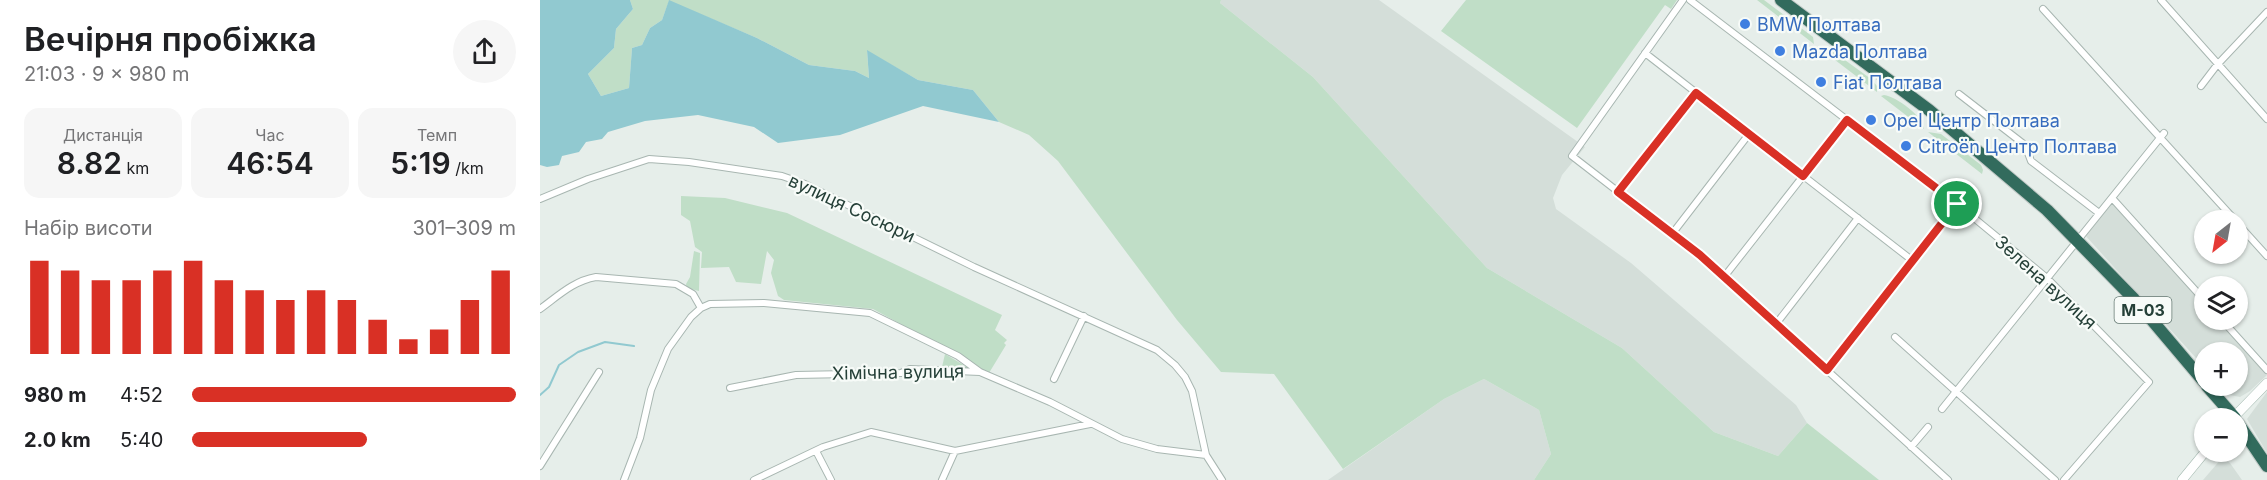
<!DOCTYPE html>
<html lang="uk">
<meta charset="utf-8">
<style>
:root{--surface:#fff;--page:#f6f6f6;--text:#202124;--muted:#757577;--accent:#d93025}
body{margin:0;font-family:Inter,sans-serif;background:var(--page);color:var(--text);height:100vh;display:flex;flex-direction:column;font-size:22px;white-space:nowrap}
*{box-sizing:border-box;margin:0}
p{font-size:20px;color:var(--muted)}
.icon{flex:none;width:33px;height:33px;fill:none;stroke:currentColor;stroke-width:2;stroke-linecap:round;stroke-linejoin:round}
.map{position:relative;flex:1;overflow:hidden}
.side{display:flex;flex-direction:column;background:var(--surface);width:540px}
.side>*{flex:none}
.needle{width:39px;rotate:211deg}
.tools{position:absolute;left:1654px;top:210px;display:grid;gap:12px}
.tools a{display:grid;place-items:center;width:54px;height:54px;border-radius:50%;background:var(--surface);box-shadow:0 2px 4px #0004;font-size:30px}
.pin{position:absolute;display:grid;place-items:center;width:51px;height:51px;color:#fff;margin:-26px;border:3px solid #fff;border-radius:50%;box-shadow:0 2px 6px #0007}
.round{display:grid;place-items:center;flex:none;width:63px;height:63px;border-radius:32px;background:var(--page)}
.headline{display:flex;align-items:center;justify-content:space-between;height:102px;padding:0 24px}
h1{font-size:33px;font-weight:600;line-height:45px}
.stats{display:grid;grid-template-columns:repeat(3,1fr);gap:9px;height:102px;padding:6px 24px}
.stats div{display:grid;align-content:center;border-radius:15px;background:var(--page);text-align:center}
.stats b{font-size:30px;font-weight:600}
.stats small{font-size:16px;font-weight:400}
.stats p{font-size:16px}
.chart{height:168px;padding:12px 24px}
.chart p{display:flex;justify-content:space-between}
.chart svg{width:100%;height:108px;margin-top:6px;stroke:var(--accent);stroke-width:6}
ul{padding:0 24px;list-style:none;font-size:20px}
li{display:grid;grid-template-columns:96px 72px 1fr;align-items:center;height:45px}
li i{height:15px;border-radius:8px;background:var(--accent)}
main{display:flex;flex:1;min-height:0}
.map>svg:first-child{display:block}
</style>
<main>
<section class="side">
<div class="headline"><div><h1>Вечірня пробіжка</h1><p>21:03 · 9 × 980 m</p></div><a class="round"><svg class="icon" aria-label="share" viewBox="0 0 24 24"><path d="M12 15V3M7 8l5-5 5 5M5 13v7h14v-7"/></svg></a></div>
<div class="stats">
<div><p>Дистанція</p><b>8.82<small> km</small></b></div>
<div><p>Час</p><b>46:54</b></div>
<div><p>Темп</p><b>5:19<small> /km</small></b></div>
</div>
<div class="chart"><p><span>Набір висоти</span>301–309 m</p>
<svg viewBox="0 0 160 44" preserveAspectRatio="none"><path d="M5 44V6M15 44V10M25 44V14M35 44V14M45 44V10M55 44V6M65 44V14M75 44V18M85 44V22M95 44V18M105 44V22M115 44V30M125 44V38M135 44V34M145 44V22M155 44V10"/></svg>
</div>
<ul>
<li><b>980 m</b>4:52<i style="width:100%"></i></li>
<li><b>2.0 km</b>5:40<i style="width:54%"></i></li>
</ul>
</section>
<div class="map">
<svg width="1727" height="480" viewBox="0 0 1727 480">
<rect width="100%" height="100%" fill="#e6eeea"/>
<path fill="#d4ded9" d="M681,0H839L1045,147L1022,175L1013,198L1016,209L1091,263L1256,405L1267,423L1238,456L1174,432L1082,348L947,268L773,77L680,3Z
M1573,202L1665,305V320H1678L1727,375L1710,391L1700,397L1690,395L1681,386H1698V352H1665V368L1544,234Z
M944,379L999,410L1011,454L994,480H788L904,399Z
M1727,392V453L1707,419Z
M1682,458L1690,463L1702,480H1663Z"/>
<path fill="#c0dec7" d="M90,0H681L680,3L773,77L947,268L1082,348L1174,432L1238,456L1267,423L1339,480H994L1011,454L999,410L944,379L904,399L803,469L734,374L681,372L637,320L518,161L489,135L459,122L433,90L378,80L327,51L329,78L315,71L269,65L217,38L129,1L122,20L110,28L102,45L92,48L89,88L61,96L48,74L74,48L76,29L93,9Z
M926,0H1137L1131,9L1125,5L1037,128L901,31Z
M1217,0H1224L1273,37L1274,44Z
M1278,47H1287L1331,79L1337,86V92Z
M1344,95C1357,97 1383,116 1384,129L1341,96Z
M1388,132L1401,134L1441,165L1443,170L1442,174Z
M141,196L185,198L247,213L462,315L455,330L467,340L464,343L466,345L449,373L439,369L422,355L392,341L333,309L244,300L238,296L231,273L234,260L227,251L221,284L196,282L189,267L161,268L162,252L155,247L150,221L141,215Z
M154,251L160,253L159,291L147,288L146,284L150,277Z
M405,354L432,370L402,367Z"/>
<path fill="#91c9d0" d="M0,0H90L93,9L76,29L74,48L48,74L61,96L89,88L92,48L102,45L110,28L122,20L129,0L217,38L269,65L315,71L329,78L327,50L378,80L433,90L459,122L383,106L300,135L238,143L214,127L158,115L105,121L68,132L62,139L46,142L39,152L22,156L19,165L7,167L0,165Z"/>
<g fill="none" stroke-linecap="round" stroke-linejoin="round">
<path stroke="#91c9d0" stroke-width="2" d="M0,395L9,387L19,365L38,352L65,342L94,346"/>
<g stroke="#a8b6b1" stroke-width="8">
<path id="street" d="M1143,0L1032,156L1160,255L1408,480
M1150,0L1417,204L1507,278L1609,382L1524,480
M1621,0L1727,119
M1503,9L1695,220
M1105,53L1373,261
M1661,86L1677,65L1727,12
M1419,94L1485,145L1491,161L1559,213
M1078,192L1156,93
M1572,198L1665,301
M0,199L48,179L109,159L149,162L242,176L265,184L434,267L617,350L635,365L645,377L652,391L666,455L682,480
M1698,224L1727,256
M1132,234L1209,134
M1184,277L1307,120
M0,309C18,296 33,281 56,277L136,284L153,294L161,308
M1682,320L1727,370
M1236,324L1318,218
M1355,337L1515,480
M1287,370L1417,204
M514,379L544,316
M190,388L256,375L361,373L370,369L440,372L510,402L582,439L617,449L666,455
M1402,409L1624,133
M1371,447L1388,427
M276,451L291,480
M0,466L59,372
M84,480L100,438L111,390L128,349L151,317L161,308L170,304L224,303L330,313L418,356L440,372
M214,480L283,447L331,432L415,451L550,424
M402,480L415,451"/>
</g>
<g stroke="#a5bab1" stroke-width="10">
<path id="secondary" d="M1693,418L1727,383
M1642,480L1665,452"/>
</g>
<g stroke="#c2cac7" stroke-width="14">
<path id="highway" d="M1241,0L1389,110L1507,210L1594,299L1665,383
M1667,386L1695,418
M1698,423L1727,466"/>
</g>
<use href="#street" stroke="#fff" stroke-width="6"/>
<use href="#secondary" stroke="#fff" stroke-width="9"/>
<use href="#highway" stroke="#326b5d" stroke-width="12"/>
</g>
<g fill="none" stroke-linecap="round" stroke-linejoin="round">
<g stroke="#fff" stroke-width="12">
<path id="route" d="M1156,93L1263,176L1307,120L1417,204L1287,370L1160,255L1078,192Z"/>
</g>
<use href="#route" stroke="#d93025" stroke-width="8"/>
</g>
<g fill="#3f7fe0" stroke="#f7fbf8" stroke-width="2">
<circle cx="1205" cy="24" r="6"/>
<circle cx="1240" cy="51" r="6"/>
<circle cx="1281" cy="82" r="6"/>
<circle cx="1331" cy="120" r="6"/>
<circle cx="1366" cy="146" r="6"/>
</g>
<g text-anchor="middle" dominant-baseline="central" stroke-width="4.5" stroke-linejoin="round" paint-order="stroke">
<rect fill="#f7fbf8" stroke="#647872" stroke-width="1.5" x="1574.5" y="297" width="57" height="26" rx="4.5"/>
<g font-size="16" font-weight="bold" fill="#254038">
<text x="1603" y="310">М-03</text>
</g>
<g font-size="18" fill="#366cbe" stroke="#f7fbf8" text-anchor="start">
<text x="1217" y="24">BMW Полтава</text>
<text x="1252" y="51">Mazda Полтава</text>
<text x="1293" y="82">Fiat Полтава</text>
<text x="1343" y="120">Opel Центр Полтава</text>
<text x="1378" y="146">Citroën Центр Полтава</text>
</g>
<g font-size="18" fill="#254038" stroke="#f7fbf8">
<text transform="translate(312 208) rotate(25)">вулиця Сосюри</text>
<text transform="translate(1506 282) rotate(42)">Зелена вулиця</text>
<text transform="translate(358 372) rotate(-1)">Хімічна вулиця</text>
</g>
</g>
</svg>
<div class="tools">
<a><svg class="needle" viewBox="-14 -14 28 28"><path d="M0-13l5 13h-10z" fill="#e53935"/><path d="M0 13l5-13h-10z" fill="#757577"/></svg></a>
<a><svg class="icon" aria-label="layers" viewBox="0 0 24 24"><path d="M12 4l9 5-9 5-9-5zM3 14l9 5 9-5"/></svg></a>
<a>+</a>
<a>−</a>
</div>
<div class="pin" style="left:1417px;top:204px;background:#1e9e55"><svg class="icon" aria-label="arrive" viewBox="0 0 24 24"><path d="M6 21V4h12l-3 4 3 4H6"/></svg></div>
</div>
</main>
